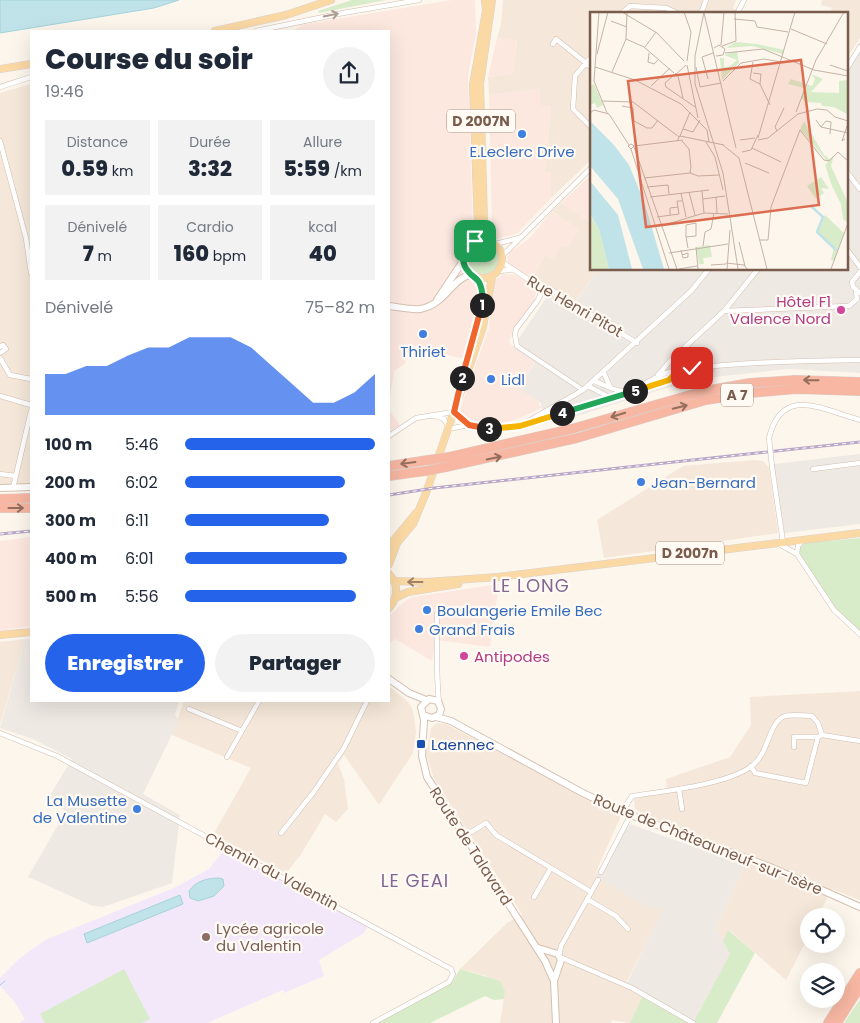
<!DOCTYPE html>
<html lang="fr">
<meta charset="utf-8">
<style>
:root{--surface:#fff;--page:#f2f2f3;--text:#1f2937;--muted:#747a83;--accent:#2563eb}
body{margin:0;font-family:Poppins,sans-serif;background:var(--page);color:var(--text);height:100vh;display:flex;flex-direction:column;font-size:19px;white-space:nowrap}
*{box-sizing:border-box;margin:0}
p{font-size:16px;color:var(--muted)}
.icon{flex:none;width:28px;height:28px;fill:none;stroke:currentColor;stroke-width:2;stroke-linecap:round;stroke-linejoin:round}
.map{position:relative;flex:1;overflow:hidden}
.side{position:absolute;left:30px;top:30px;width:360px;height:672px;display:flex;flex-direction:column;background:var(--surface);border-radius:0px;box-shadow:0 5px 20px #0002}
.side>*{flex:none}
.buttons{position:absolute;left:800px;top:908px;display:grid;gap:10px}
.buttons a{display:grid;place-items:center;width:45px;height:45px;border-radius:50%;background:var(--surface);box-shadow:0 5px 20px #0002;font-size:25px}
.pin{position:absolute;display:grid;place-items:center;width:42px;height:42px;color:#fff;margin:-21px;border-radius:10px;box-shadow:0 2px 8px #0006}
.km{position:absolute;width:25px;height:25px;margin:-12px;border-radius:50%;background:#222;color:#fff;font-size:14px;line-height:25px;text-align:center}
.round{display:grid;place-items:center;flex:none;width:52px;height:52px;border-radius:26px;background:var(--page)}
.headline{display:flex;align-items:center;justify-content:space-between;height:85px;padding:0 15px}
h1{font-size:28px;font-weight:800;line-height:38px}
.figures{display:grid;grid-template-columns:repeat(3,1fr);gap:8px;height:85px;padding:5px 15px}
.figures div{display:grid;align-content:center;border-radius:0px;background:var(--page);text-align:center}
.figures b{font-size:21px;font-weight:800}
.figures small{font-size:14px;font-weight:400}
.figures p{font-size:14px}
.chart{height:140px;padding:10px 15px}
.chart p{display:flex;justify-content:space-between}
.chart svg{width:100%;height:90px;margin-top:5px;fill:var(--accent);opacity:.7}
.button{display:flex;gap:10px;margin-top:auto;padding:10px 15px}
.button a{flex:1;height:58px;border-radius:30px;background:var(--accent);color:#fff;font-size:20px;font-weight:800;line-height:58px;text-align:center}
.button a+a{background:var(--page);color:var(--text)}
ul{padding:0 15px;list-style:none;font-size:16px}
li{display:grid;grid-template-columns:80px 60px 1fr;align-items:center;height:38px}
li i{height:12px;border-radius:6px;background:var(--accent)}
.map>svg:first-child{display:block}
</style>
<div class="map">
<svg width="860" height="1023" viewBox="0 0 860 1023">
<rect width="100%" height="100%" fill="#fdf6ec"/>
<path fill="#f5e8da" d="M503,0H736L733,8L741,14H591V160L551,198V172H545L551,106H540V89L489,95L488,77L513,73L517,41L497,38L501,24Z
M822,0H860V38L846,59V14H829L832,8L821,5Z
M31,84V490L0,491V93Z
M561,203L591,222V269H598L575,302L532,278L545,255L562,245L579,230L552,211Z
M754,460L763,461L769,468L778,533L604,558L597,520L683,466Z
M25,639L17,667L0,725V642Z
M389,686L408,702L413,710L416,732L413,753L379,805L344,755L338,764L344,779L348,809L336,822L325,814L300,856L286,873L213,835L251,768L172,735L184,701H389Z
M860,691V900L832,889L818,916H809V935L786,980L729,930L723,941L716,928L745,865L747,854L649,817L635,809L634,798L667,793L666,779L730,757L751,725L750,697Z
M437,723L446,724L621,816L594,876L664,908L624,987L642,997L630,1023L612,1020L611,1023H500L505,991L486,976L460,969L507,923L522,914L434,779L426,754L431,728Z"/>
<path fill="#fde8e0" d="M452,0H475L476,34L468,74L473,232L471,239L459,251V259L467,278L474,281L478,289V311L464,359L410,345L405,364L394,371L389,404V31H294L301,25Z
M497,38L517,40L513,74L488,77Z
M540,89V105L551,106L545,172H551V198L518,233L496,239L492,228L489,95Z
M591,175V222L561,203Z
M552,211L579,230L568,247L562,246L553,259L545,255L532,278L509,265L507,259L509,253L530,238Z
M503,274L515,275L529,283L536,292L534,300L515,326L509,340L510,344L535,363L527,374L541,408L518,419L499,424L489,425L463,417L460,409L489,328L493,282Z
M389,410L400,425L389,432Z
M31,537V626L0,631V541Z
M499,584L490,647L436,640L432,661L395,639L389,644V616L405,601L412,597Z"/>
<path fill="#efe9e4" d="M860,41V373L789,369L695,379L577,416L543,424L541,403L518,388L535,363L513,347L549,294L573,306L598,269H846V65Z
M860,454V524L784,533L774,464Z
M25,639H31V701H179L175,715L179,720L143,794L180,815L172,883L103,907L93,906L28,877L66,811L47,800L72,759L33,739L0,728Z
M630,824L745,865L716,928L731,953L694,1021L627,983L663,908H649L594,876Z"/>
<path fill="#f3e8fa" d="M225,849L364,923L367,928L364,933L319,960L324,976L284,993L283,990L207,1023H19L25,1019L14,1001L0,986V978L19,959L45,940L176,887L209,869Z"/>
<path fill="#d8ecc9" d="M352,0H386L319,13L318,11Z
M468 259a15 15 0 1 1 30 0a15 15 0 1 1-30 0Z
M860,538V631L836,609L799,554L800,547L805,543Z
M728,930L755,953L717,1023H693L730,954L723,941Z
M124,969L150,1019L142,1023H45L40,1014Z
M460,969L500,981L505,991L504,999L494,1000L485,996L430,1023H376L452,982Z
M642,997L688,1023H630Z
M860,999V1023H844Z"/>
<path fill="#bfe3e8" stroke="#a5d3da" d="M0,0H179L154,8L0,33Z
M219,878L223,879L224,886L214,896L198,901L190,898L189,891C196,881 207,878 219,878Z
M180,895L183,904L87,943L84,934Z"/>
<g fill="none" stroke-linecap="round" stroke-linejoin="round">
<path stroke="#a5d3da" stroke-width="1" d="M0,985L5,981"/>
<g stroke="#d1beb0" stroke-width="5.5">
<path id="street" d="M621,14L630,6L666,8L679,14
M698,14L702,11L706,0
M737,14L744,0
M256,31L343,13L419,0
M553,44L556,39L591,67
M591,57L575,76L573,109L591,127
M846,70L860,47
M0,87L31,77
M0,141L26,238L31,273
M846,171L860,189
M495,244L519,238
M846,248L860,267
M502,256L591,168
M502,262L543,289L552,290L637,343
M498,271L510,270
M860,272L852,282L853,287L860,293
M543,289L538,300L516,329L515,335L517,346L583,390
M724,311L849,306L857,299L856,292
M687,346L683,360L684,364L693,369
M0,347L3,345L6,349L0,353
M674,356L675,363L680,371
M0,358L10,375L31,379
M604,373L610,387
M658,375L670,361L724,311L758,269
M594,381C603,384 614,391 623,391C642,390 655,374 673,371C735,362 797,361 860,360
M588,386L611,398
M0,396L31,405
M435,416L444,419L448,426
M527,424L669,380L711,370
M448,429L469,425L491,430L520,426L583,390L691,291L709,269
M389,436L416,418L453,412L469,425
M769,438C782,384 823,410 860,420
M772,467L783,542
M813,469L860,463
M0,474L16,476
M13,488L31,411
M779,544L797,554L834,610L860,634
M797,554L798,546L803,540
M437,614C437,644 436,673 439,703
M189,709L242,731
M0,733L57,756L451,969L453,974L449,982L373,1023
M794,747V737H818
M227,757L259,701
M751,766L755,773L806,783L818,737L822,735
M679,789L682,809
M622,812L632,796C664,791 726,785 752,766C770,752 768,722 785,716C792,714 805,716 812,716L818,723L822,735L860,741
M281,833L313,793L344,748L367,701
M466,835L486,823L496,835L591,892
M601,872L630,816
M534,897L551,868
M587,899L616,916L628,929
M559,956L561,946L598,880
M560,957L632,988L693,1023"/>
</g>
<g stroke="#d6c0b0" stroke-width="8">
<path id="secondary" d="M437,300L463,261
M389,306C399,307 410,310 420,309C445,305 453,277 471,275
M0,488L31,487
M389,679L409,693L426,700
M423,715L432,718L439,715L441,709L438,701L429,699L421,707L424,720L422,756L427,777L545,961L554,981
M436,717L451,721L581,792L622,812L770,867L860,907
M538,948L558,954L561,960L554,981L556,1023"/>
</g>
<g stroke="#dad1cd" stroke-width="8">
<path id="primary" d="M215,31L286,15L331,0
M0,69L31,64
M464 259a19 19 0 1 1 38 0a19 19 0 1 1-38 0Z
M475,241L478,228L473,85L486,11L485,0
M490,241L484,222L480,84L492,0
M461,380C469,352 493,304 476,278
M389,546L416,513
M389,564L397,543L413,524L426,493L483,327L492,277
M389,574C399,584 398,598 389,608
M394,581L427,582L498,577L860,533
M395,598L408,592L458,584
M0,635L31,632"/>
</g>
<g stroke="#dad1cd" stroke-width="10">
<path id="highway" d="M449,457L575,428L704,391L750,383L795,380L860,382
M389,466L428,460
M446,467L577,438L706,400L751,393L796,389L860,391
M389,476L425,471
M0,499L31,498
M0,508H31
M828,1023L860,973
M837,1023L860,987"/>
</g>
<use href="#street" stroke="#fff" stroke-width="4.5"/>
<use href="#secondary" stroke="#fff" stroke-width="6"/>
<use href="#primary" stroke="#fbd9a5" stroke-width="7"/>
<use href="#highway" stroke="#f7b7a3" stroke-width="9"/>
<g stroke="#b9a8c9" stroke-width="3">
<path id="rail" d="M389,495L434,488L860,442
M0,534L31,531"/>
</g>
<use href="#rail" stroke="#fffaf3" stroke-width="1" stroke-dasharray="4" stroke-linecap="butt"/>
<g stroke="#d1beb0" stroke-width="5.5" stroke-linecap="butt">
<path id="street-bridge" d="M769,438L772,467"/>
</g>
<g stroke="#dad1cd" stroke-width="10" stroke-linecap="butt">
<path id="highway-bridge" d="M428,460L449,457
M425,471L446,467"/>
</g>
<use href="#street-bridge" stroke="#fff" stroke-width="4.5"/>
<use href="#highway-bridge" stroke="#f7b7a3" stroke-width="9"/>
</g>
<defs><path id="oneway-shaft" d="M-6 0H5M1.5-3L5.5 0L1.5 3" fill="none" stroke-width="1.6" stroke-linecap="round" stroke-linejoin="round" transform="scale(1.25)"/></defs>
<use stroke="#af9d94" href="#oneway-shaft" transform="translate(331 15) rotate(-11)"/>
<g stroke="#936e5e">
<use href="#oneway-shaft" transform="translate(811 380) rotate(-179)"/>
<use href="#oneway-shaft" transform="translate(680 407) rotate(-14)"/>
<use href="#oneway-shaft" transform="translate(618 415) rotate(163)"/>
<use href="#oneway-shaft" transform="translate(494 458) rotate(-12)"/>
<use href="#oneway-shaft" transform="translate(408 463) rotate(172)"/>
<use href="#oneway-shaft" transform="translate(16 508)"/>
</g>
<use stroke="#a18267" href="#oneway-shaft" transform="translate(415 582) rotate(-180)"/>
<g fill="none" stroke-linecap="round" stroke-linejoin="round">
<g stroke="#fff" stroke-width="10">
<path id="split-1" d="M475,241C464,247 459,261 468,271C471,276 476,277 479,282C483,290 483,297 482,305"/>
</g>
<g stroke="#fff" stroke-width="10">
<path id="split-2" d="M462,378L482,305"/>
</g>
<g stroke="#fff" stroke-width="10">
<path id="split-3" d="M462,378L454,412L469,425L489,429"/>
</g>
<g stroke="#fff" stroke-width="10">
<path id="split-4" d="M489,429L520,426L562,413"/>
</g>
<g stroke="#fff" stroke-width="10">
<path id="split-5" d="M562,413L635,391"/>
</g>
<g stroke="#fff" stroke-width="10">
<path id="split-6" d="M635,391L669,380L679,370H694L692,368"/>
</g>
<use href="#split-1" stroke="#22a559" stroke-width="6"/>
<use href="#split-2" stroke="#f0652b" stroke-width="6"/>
<use href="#split-3" stroke="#f0652b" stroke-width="6"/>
<use href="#split-4" stroke="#f5b400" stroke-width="6"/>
<use href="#split-5" stroke="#22a559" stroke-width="6"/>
<use href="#split-6" stroke="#f5b400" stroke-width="6"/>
</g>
<g fill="#3f7fe0" stroke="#fffaf3" stroke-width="2">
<circle cx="522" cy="134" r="5"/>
<circle cx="423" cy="334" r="5"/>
<circle cx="491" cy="379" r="5"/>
<circle cx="641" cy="482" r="5"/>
<circle cx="427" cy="610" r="5"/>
<circle cx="419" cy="629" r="5"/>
<circle cx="137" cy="809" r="5"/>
</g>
<g fill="#d1479c" stroke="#fffaf3" stroke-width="2">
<circle cx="841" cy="310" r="5"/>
<circle cx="464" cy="656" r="5"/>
</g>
<rect fill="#1a4fb4" stroke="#fffaf3" stroke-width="2" x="416" y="739" width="10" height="10" rx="2.5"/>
<circle fill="#8d6e63" stroke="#fffaf3" stroke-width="2" cx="206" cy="937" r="5"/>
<g text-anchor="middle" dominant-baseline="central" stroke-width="4.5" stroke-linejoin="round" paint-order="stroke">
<g fill="#fffaf3" stroke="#a28b7f" stroke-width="1">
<rect x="447" y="109.5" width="68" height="23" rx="4"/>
<rect x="721" y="383.5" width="32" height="23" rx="4"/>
<rect x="656" y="541.5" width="68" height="23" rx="4"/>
</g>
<g font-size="14" font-weight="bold" fill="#7a5c4d">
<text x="481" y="121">D 2007N</text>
<text x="737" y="395">A 7</text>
<text x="690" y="553">D 2007n</text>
</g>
<g font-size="15" fill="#366cbe" stroke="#fffaf3" text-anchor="start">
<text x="522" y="151" text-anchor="middle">E.Leclerc Drive</text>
<text x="423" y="351" text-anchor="middle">Thiriet</text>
<text x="501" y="379">Lidl</text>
<text x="651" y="482">Jean-Bernard</text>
<text x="437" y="610">Boulangerie Emile Bec</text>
<text x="429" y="629">Grand Frais</text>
<text x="127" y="800" text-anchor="end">La Musette<tspan x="127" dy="17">de Valentine</tspan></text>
</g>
<g font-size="15" fill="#b23c85" stroke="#fffaf3" text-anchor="end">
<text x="831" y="301">Hôtel F1<tspan x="831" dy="17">Valence Nord</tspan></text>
<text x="474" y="656" text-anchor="start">Antipodes</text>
</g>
<g font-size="15" fill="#7a5c4d" stroke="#fffaf3">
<text transform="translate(575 306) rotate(30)">Rue Henri Pitot</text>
<text transform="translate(708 844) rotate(22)">Route de Châteauneuf-sur-Isère</text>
<text transform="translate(471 846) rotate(57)">Route de Talavard</text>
<text transform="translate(272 871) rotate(28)">Chemin du Valentin</text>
</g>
<g font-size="15" fill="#164399" stroke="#fffaf3" text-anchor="start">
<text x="431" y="744">Laennec</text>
</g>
<g font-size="15" fill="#785e54" stroke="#fffaf3" text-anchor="start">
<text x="216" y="928">Lycée agricole<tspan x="216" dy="17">du Valentin</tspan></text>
</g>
<g font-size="18" letter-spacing="1" fill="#846695" stroke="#fffaf3">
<text x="531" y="585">LE LONG</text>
<text x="415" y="880">LE GEAI</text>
</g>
</g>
<g transform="translate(590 12)">
<rect width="258" height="258" fill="#fdf6ec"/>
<path d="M146,30L167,32L194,38L193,42L162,34L136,36ZM147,39L149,51L132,68L130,46H134V55H139L147,48L134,43ZM221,62L233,67L221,80L249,81V69L257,68V102L244,95L232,94L231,91L215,90L211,86L214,76L198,72L201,67L222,74L225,67ZM4,72L13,93L7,96L5,91L0,93V74ZM214,109L234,143L240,147L244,143L241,154L257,189V210L253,207L251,192L242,174L235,153L238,150L210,117ZM231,165L239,177L231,176L234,181L226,187L217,174ZM0,203L9,217L19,257H0ZM235,203L254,221L244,249L241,248L244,235L227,220ZM120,233L122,245L113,246L114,252H109L106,235Z" fill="#d8ecc9"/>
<path d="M0,109L24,133L39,153L54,189L74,257H53L28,187L0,154ZM0,169L28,203L42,257H19L9,217L0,202Z" fill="#bfe3e8"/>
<path fill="none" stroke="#bfe3e8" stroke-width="2.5" d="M221,194L233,205L227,220L246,238"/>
<path fill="none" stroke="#c5b3a7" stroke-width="1" d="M9,0L4,69L17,101M32,0L67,21L94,49M94,0L101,20L97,49M114,0L105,44V72L133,161L148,257M114,1L146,136M144,7L165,9L167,15L198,20M21,9L37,15M201,17L237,32M36,27L54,35L84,61M36,27L37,0M131,33L134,0M132,34L146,29L145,0M55,35L66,20M124,36L129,33L135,37L133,43L126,44M59,41L58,50L64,52L68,48M135,41L173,37L224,58L258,64M7,42L18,0M163,50L160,67L170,72L180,93M97,53L108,106M240,53L258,59M5,55L45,68L91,92L117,118L119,130M106,55L110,75L131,71M22,60L36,27M86,61L84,64L96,53M163,61L171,62L170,72M84,63L75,71L76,75L105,95M88,64L93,86M118,67L112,45L123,41M133,69L151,51L174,47L191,50M61,74L80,56M12,89L43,90L89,125M32,94L43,96L44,109L57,116H62L68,108M206,100L226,48L254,0M0,101L4,98L19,102L39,133M226,108L231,115L258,121M231,115L236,109L241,110L240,122M93,117L103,120L110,108M187,119L185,115L194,96M90,124L100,100M168,126L205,0M255,127L252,129L257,114M150,128L165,126M168,128L178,126L208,102L227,97L237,98L245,105L258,109M87,129L90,124L134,133M92,129L99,137L101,155M116,130L125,145L133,178M133,133L149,146L177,257M44,134L41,137L38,134L41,132L44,134L93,128M44,135L87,257M162,136L191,150M41,137L79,257M152,140L161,138L168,123M155,151L179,161M100,161L108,164L129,163M54,166L100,161L101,155M57,175L78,173L79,182M112,179L114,201M99,180L105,203M91,181L96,205M60,185L119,178M126,185L127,201M113,187L135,184M80,203V196L88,195M67,205L89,202L87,189H92M71,214L114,201L138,202M96,225L106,224V211L96,213V225L98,236M170,228H178L181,195L210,118L234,148L239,149L248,140L258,149M149,230L155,254M113,234L115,220L121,217L124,201M106,235L108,257M91,238L93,246L98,245V241L92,243M79,241L138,232M136,251L154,253L157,257M121,253L136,252M89,257L107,254M137,257L140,218M241,257L258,211"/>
<path fill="#dc6d51" fill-opacity="0.15" stroke="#dc6d51" stroke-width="2.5" d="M211,48L229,193L56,215L38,69Z"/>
<rect width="258" height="258" fill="none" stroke="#7a5c4d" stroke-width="2.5"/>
</g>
</svg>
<div class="buttons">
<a><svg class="icon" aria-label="locate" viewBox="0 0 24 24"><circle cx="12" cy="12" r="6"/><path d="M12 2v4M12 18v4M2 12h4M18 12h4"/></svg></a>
<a><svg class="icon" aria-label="layers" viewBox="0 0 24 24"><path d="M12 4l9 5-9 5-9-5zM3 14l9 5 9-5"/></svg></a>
</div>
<div class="pin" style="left:475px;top:241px;background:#1e9e55"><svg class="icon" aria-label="arrive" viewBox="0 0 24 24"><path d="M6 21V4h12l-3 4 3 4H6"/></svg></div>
<div class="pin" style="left:692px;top:368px;background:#d93025"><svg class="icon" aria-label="check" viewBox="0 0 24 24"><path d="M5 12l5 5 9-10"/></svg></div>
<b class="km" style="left:482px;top:305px">1</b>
<b class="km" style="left:462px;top:378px">2</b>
<b class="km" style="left:489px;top:429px">3</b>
<b class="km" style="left:562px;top:413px">4</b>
<b class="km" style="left:635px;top:391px">5</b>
<section class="side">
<div class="headline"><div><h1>Course du soir</h1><p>19:46</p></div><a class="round"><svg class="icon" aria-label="share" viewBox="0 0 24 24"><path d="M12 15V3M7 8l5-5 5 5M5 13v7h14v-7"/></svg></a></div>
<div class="figures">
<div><p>Distance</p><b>0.59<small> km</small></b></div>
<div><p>Durée</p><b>3:32</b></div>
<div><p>Allure</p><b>5:59<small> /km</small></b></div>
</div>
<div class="figures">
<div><p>Dénivelé</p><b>7<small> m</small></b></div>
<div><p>Cardio</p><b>160<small> bpm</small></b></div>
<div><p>kcal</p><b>40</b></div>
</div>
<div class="chart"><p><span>Dénivelé</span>75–82 m</p>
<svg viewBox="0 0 160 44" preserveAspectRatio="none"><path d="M0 44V24L10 24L20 20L30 20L40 15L50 11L60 11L70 6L80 6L90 6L100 11L110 20L120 29L130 38L140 38L150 33L160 24V44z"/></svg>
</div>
<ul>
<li><b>100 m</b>5:46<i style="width:100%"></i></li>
<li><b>200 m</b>6:02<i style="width:84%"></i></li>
<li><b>300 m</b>6:11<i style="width:76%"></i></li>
<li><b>400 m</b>6:01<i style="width:85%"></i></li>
<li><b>500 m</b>5:56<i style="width:90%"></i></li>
</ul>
<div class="button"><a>Enregistrer</a><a>Partager</a></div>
</section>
</div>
